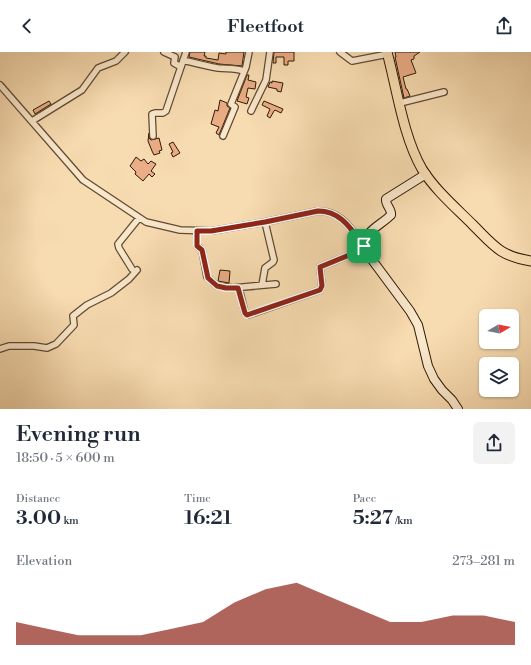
<!DOCTYPE html>
<meta charset="utf-8">
<style>
:root{--surface:#fff;--page:#f2f2f3;--text:#1f2937;--muted:#747a83;--accent:#8f2418}
body{margin:0;font-family:"Libre Bodoni",serif;background:var(--page);color:var(--text);height:100vh;display:flex;flex-direction:column;font-size:15px;white-space:nowrap}
*{box-sizing:border-box;margin:0}
p{font-size:13px;color:var(--muted)}
.icon{flex:none;width:22px;height:22px;fill:none;stroke:currentColor;stroke-width:2;stroke-linecap:round;stroke-linejoin:round}
.map{position:relative;height:357px;overflow:hidden}
.panel{display:flex;flex-direction:column;background:var(--surface);flex:1}
.panel>*{flex:none}
.needle{width:26px;rotate:80deg}
.buttons{position:absolute;left:479px;top:257px;display:grid;gap:8px}
.buttons a{display:grid;place-items:center;width:40px;height:40px;border-radius:6px;background:var(--surface);box-shadow:0 1px 3px #0004;font-size:20px}
.pin{position:absolute;display:grid;place-items:center;width:34px;height:34px;color:#fff;margin:-17px;border-radius:8px;box-shadow:0 2px 6px #0006}
.round{display:grid;place-items:center;flex:none;width:42px;height:42px;border-radius:6px;background:var(--page)}
.overview{display:flex;align-items:center;justify-content:space-between;height:68px;padding:0 16px}
h1{font-size:22px;font-weight:600;line-height:30px}
.metrics{display:grid;grid-template-columns:repeat(3,1fr);gap:6px;height:68px;padding:4px 16px}
.metrics div{display:grid;align-content:center}
.metrics b{font-size:20px;font-weight:600}
.metrics small{font-size:11px;font-weight:400}
.metrics p{font-size:11px}
.chart{height:112px;padding:8px 16px}
.chart p{display:flex;justify-content:space-between}
.chart svg{width:100%;height:72px;margin-top:4px;fill:var(--accent);opacity:.7}
header{display:flex;justify-content:space-between;align-items:center;height:52px;padding:0 16px;background:var(--surface);font-size:18px;font-weight:600}
.map>svg:first-child{display:block}
</style>
<header><svg class="icon" aria-label="back" viewBox="0 0 24 24"><path d="M15 5l-7 7 7 7"/></svg>Fleetfoot<svg class="icon" aria-label="share" viewBox="0 0 24 24"><path d="M12 15V3M7 8l5-5 5 5M5 13v7h14v-7"/></svg></header>
<div class="map">
<svg width="531" height="357" viewBox="0 0 531 357">
<rect width="100%" height="100%" fill="#f8dcb1"/>
<filter id="stains"><feTurbulence type="fractalNoise" baseFrequency=".005" numOctaves="4"/><feColorMatrix values="0 0 0 0 .2 0 0 0 0 .09 0 0 0 0 .02 0 0 0 .5 -.17"/></filter>
<radialGradient id="worn" r=".72"><stop offset=".6" stop-color="#630" stop-opacity="0"/><stop offset="1" stop-color="#630" stop-opacity=".3"/></radialGradient>
<path fill="#ebad86" stroke="#2e1907" d="M190,0H205L204,4H206V6L218,8L219,1L226,2V0H244L242,14L219,12L189,5Z
M274,0H294V9H288V13H284V5H276V11H273Z
M395,0H420L414,4V7L411,8L416,21L403,25L406,37H407L410,44L404,46L395,5H396Z
M247,23H249L248,28L256,30L255,37L248,36L246,45L249,46L247,52L237,49Z
M272,29L283,31L281,40L277,39V37L268,35L270,30L272,31Z
M220,48L227,51V54L230,56L219,83L216,81L219,75L211,72L215,58L218,59Z
M49,49L51,52L35,62L33,58Z
M264,49L283,57L281,61L275,58L274,59L270,66L267,64L270,57L262,53Z
M149,81V86L151,88L159,86L162,98L159,99L160,101L154,103L152,99L148,89Z
M173,90L180,101L173,105L171,101L173,100L169,92Z
M136,105L141,109L144,107L148,112L151,109L156,112L151,119L155,122L152,125L149,122L143,129L135,122L136,120L130,114Z
M220,218L230,219L229,231L218,229Z"/>
<g fill="none" stroke-linecap="round" stroke-linejoin="round">
<g stroke="#604a32" stroke-width="8">
<path id="street" d="M164,0L175,5L174,11L181,15
M340,0L352,9L388,2
M183,8C195,11 206,14 218,16C228,17 234,16 244,19
M0,33L83,128L146,170L180,178L211,179L265,170L318,159C342,159 351,177 364,194
M400,51L444,40
M251,59L266,28L270,0
M32,69L82,38L98,16L116,9L125,0
M153,84L152,62L155,61H163L166,59L186,0
M223,84L235,55L231,52L246,15L249,0
M197,179V194L202,198L207,225L217,234L233,236L276,232
M132,217L119,196L118,192L139,166
M262,233L265,216L273,210L274,208L265,170
M239,236L245,261L248,263L320,238L322,234L320,215L364,197
M0,297L9,294H34L47,296L56,292L74,273L73,264L87,253L111,241L129,227L137,218"/>
</g>
<g stroke="#2e1907" stroke-width="10">
<path id="secondary" d="M426,122L386,147C385,153 392,157 391,163C380,174 363,179 364,197L410,259L418,273L428,314L434,327L442,338L452,348L458,357"/>
</g>
<g stroke="#2e1907" stroke-width="11">
<path id="primary" d="M387,0C397,37 403,84 422,117C435,138 456,156 473,173C494,194 500,204 531,209"/>
</g>
<use href="#street" stroke="#fae8cc" stroke-width="5.5"/>
<use href="#secondary" stroke="#fae8cc" stroke-width="8"/>
<use href="#primary" stroke="#f8dcb1" stroke-width="9"/>
</g>
<g fill="none" stroke-linecap="round" stroke-linejoin="round">
<g stroke="#fff" stroke-width="8">
<path id="route" d="M318,159C341,159 351,177 364,194V197L320,215L322,234L320,238L247,263L245,261L238,236H226L217,234L208,226L202,198L197,194V179H211L265,170Z"/>
</g>
<use href="#route" stroke="#8f2418" stroke-width="5"/>
</g>
<rect width="100%" height="100%" filter="url(#stains)"/>
<rect width="100%" height="100%" fill="url(#worn)"/>
</svg>
<div class="buttons">
<a><svg class="needle" viewBox="-14 -14 28 28"><path d="M0-13l5 13h-10z" fill="#e53935"/><path d="M0 13l5-13h-10z" fill="#747a83"/></svg></a>
<a><svg class="icon" aria-label="layers" viewBox="0 0 24 24"><path d="M12 4l9 5-9 5-9-5zM3 14l9 5 9-5"/></svg></a>
</div>
<div class="pin" style="left:364px;top:194px;background:#1e9e55"><svg class="icon" aria-label="arrive" viewBox="0 0 24 24"><path d="M6 21V4h12l-3 4 3 4H6"/></svg></div>
</div>
<section class="panel">
<div class="overview"><div><h1>Evening run</h1><p>18:50 · 5 × 600 m</p></div><a class="round"><svg class="icon" aria-label="share" viewBox="0 0 24 24"><path d="M12 15V3M7 8l5-5 5 5M5 13v7h14v-7"/></svg></a></div>
<div class="metrics">
<div><p>Distance</p><b>3.00<small> km</small></b></div>
<div><p>Time</p><b>16:21</b></div>
<div><p>Pace</p><b>5:27<small> /km</small></b></div>
</div>
<div class="chart"><p><span>Elevation</span>273–281 m</p>
<svg viewBox="0 0 160 44" preserveAspectRatio="none"><path d="M0 44V30L10 34L20 38L30 38L40 38L50 34L60 30L70 18L80 10L90 6L100 14L110 22L120 30L130 30L140 26L150 26L160 30V44z"/></svg>
</div>
</section>
